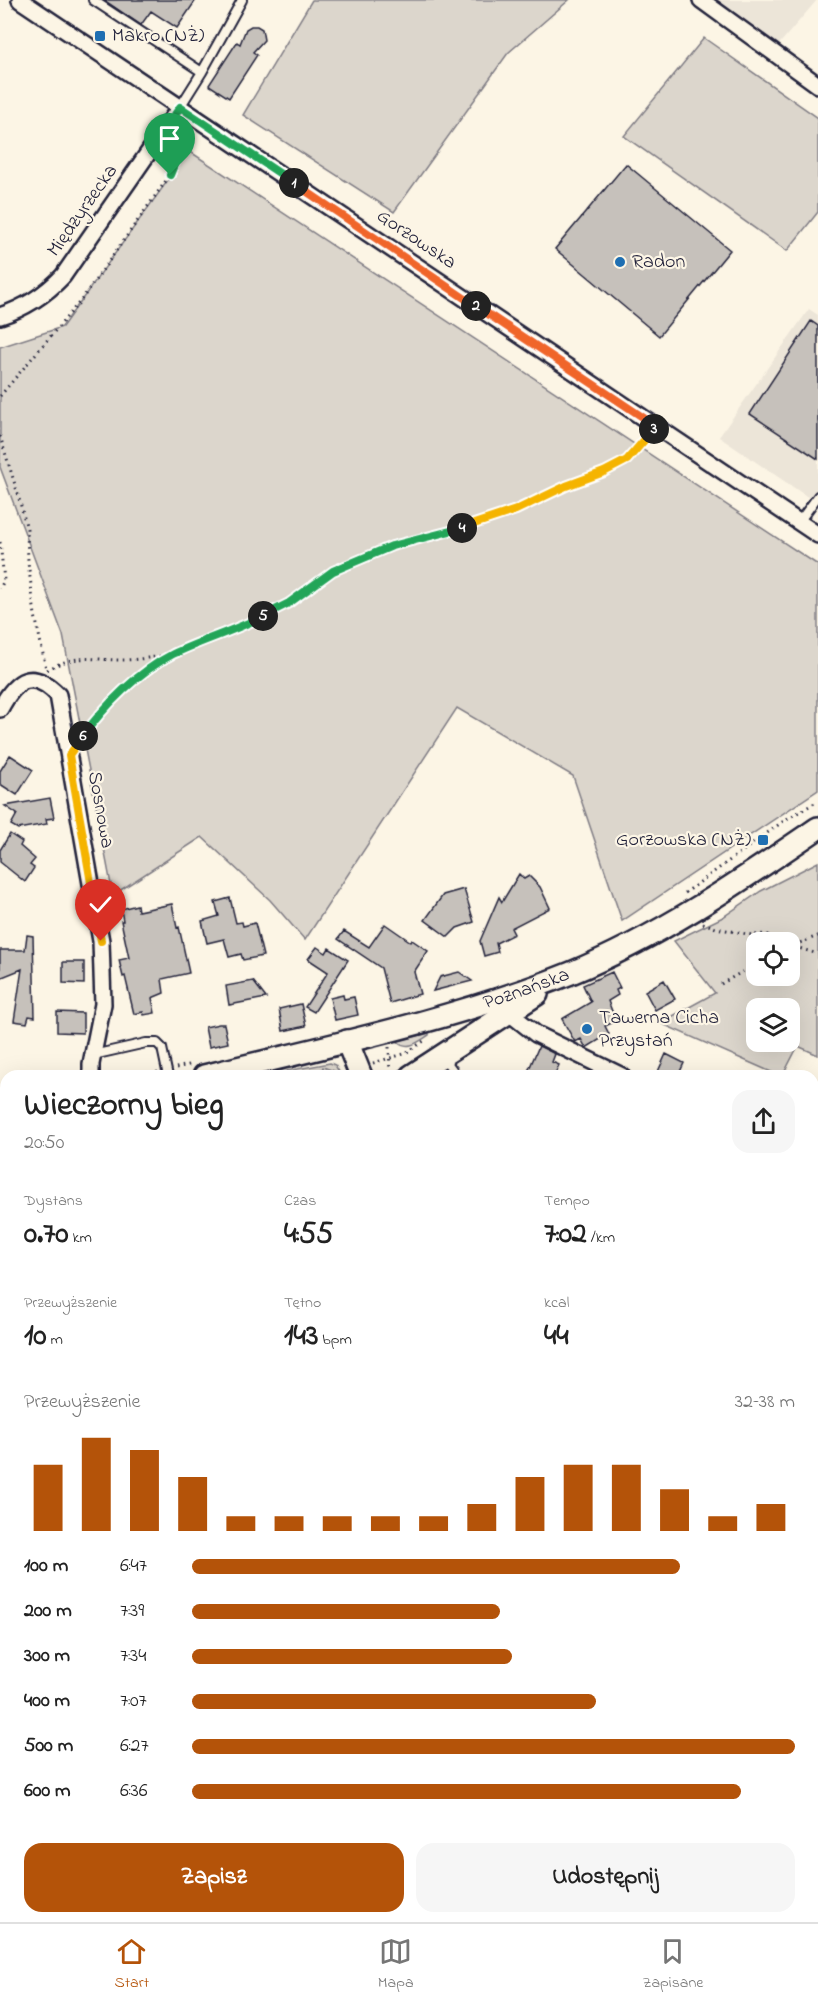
<!DOCTYPE html>
<html lang="pl">
<meta charset="utf-8">
<style>
:root{--surface:#fff;--page:#f6f6f6;--text:#222;--muted:#767676;--line:#e0e0e0;--accent:#b45309}
body{margin:0;font-family:"Indie Flower",sans-serif;background:var(--page);color:var(--text);height:100vh;display:flex;flex-direction:column;font-size:22px;white-space:nowrap}
*{box-sizing:border-box;margin:0}
p{font-size:20px;color:var(--muted)}
.icon{flex:none;width:33px;height:33px;fill:none;stroke:currentColor;stroke-width:2;stroke-linecap:round;stroke-linejoin:round}
.map{position:relative;flex:1;overflow:hidden}
.details{position:absolute;left:0px;top:1070px;width:819px;height:854px;display:flex;flex-direction:column;background:var(--surface);border-radius:18px 18px 0 0;box-shadow:0 6px 24px #0002}
.details>*{flex:none}
.buttons{position:absolute;left:746px;top:932px;display:grid;gap:12px}
.buttons a{display:grid;place-items:center;width:54px;height:54px;border-radius:12px;background:var(--surface);box-shadow:0 6px 24px #0002;font-size:30px}
.pin{position:absolute;display:grid;place-items:center;width:51px;height:51px;color:#fff;margin:-62px -26px;border-radius:50% 50% 50% 0;rotate:-45deg;box-shadow:0 0 6px #0007}
.pin .icon{rotate:45deg}
.km{position:absolute;width:30px;height:30px;margin:-15px;border-radius:50%;background:#222;color:#fff;font-size:16px;line-height:30px;text-align:center}
.round{display:grid;place-items:center;flex:none;width:63px;height:63px;border-radius:18px;background:var(--page)}
.headline{display:flex;align-items:center;justify-content:space-between;height:102px;padding:0 24px}
h1{font-size:33px;font-weight:700;line-height:45px}
.stats{display:grid;grid-template-columns:repeat(3,1fr);gap:9px;height:102px;padding:6px 24px}
.stats div{display:grid;align-content:center}
.stats b{font-size:30px;font-weight:700}
.stats small{font-size:16px;font-weight:400}
.stats p{font-size:16px}
.chart{height:168px;padding:12px 24px}
.chart p{display:flex;justify-content:space-between}
.chart svg{width:100%;height:108px;margin-top:6px;stroke:var(--accent);stroke-width:6}
.primary-button{display:flex;gap:12px;margin-top:auto;padding:12px 24px}
.primary-button a{flex:1;height:69px;border-radius:18px;background:var(--accent);color:#fff;font-size:24px;font-weight:700;line-height:69px;text-align:center}
.primary-button a+a{background:var(--page);color:var(--text)}
ul{padding:0 24px;list-style:none;font-size:20px}
li{display:grid;grid-template-columns:96px 72px 1fr;align-items:center;height:45px}
li i{height:15px;border-radius:8px;background:var(--accent)}
.tabs{display:flex;justify-content:space-around;align-items:center;height:84px;border-top:2px solid var(--line);background:var(--surface);font-size:16px;color:var(--muted)}
.tabs a{display:grid;justify-items:center;gap:3px}
.tabs .selected{color:var(--accent)}
.map>svg:first-child{display:block}
</style>
<div class="map">
<svg width="818" height="1922" viewBox="0 0 818 1922">
<rect width="100%" height="100%" fill="#fcf5e5"/>
<filter id="ink" filterUnits="userSpaceOnUse"><feTurbulence type="fractalNoise" baseFrequency=".0167" numOctaves="2"/><feDisplacementMap in="SourceGraphic" scale="12" xChannelSelector="R" yChannelSelector="G"/><feConvolveMatrix kernelMatrix="1 2 1 2 8 2 1 2 1" color-interpolation-filters="sRGB"/></filter>
<g filter="url(#ink)">
<path fill="#ece5d8" d="M711,0H817L775,49Z
M809,309L818,315V504L719,437Z
M6,1151V1314L0,1324V1154Z"/>
<path fill="#dcd6cc" stroke="#7f7c84" stroke-width="1.5" fill-rule="evenodd" d="M312,0H569L508,53L394,212L243,115Z
M704,38L818,118V212L787,251L624,136Z
M189,151L818,565V790L622,921L573,776L457,708L305,940L270,900L202,837L113,895L63,635L0,467V347L62,327Z
M818,862V1055L798,1046L783,1075H778L660,1023L715,993L674,941L723,917L761,891ZM756,942H789V975H756ZM756,1008H789V1041H756Z
M429,1033V1035C418,1042 408,1051 397,1041Z
M330,1063L335,1065L341,1075H337V1072L323,1067L320,1075H287L286,1071Z
M818,1123V1163L813,1161V1130Z
M6,1157V1194L0,1214V1160Z
M0,1266L6,1270V1307L0,1317Z
M813,1422L818,1424V1922H450L454,1917H813Z"/>
<path fill="#c6c1bb" stroke="#22223b" stroke-width="1.5" d="M104,0H196L177,28L151,11L141,25Z
M251,26H257L262,29L264,40L253,52L257,55L229,98L209,85L237,42L240,44L246,29Z
M626,164L730,250L659,336L555,249Z
M811,321L818,326V459L750,414Z
M10,755L33,770L17,795L0,784V771Z
M50,798L54,818L46,819L47,824L18,829L11,825L17,814L5,806Z
M10,834L22,842L20,846L35,859L30,865L34,868L25,882L0,862V850Z
M519,874L524,879L529,876L540,887L550,908L511,928L514,934L496,943L498,952L484,956L480,941L499,897L502,902Z
M464,889L474,922L457,928L448,937L425,920L443,895Z
M230,898L236,923L242,922L243,926L255,923L263,956L243,960L241,954L229,957L224,939L207,943L202,921L219,916L215,902Z
M172,904L177,928L179,927L189,973L162,979L164,993L152,998L155,1013L144,1015L143,1012L134,1014L125,976L123,977L119,960L129,958L121,921H123L121,909L137,905L138,911Z
M385,924L411,942L412,940L428,951L414,972L420,994L390,1003L381,968L338,939L344,931L369,947Z
M27,935L33,936L35,1017L29,1016L27,1023L14,1021L22,969L0,978V950H25Z
M317,947L326,953L329,948L348,960L314,1012L305,1007L328,972L308,959Z
M63,962H84V984L63,983Z
M459,972L472,981L433,991L440,977Z
M612,972L620,988L616,990L618,995L608,1001L616,1021L605,1026L609,1034L586,1048L581,1039L575,1042L562,1019L591,1002L583,985Z
M664,980L675,999L655,1010L645,991Z
M253,981L266,998L229,1005L226,986Z
M343,995L344,999L354,997L358,1015L335,1020L330,998Z
M301,1004L306,1026L283,1031L279,1009Z
M57,1012L83,1013V1033L57,1032Z
M219,1024H224L228,1043L209,1047L205,1027Z
M539,1046L555,1054L552,1062L559,1065L554,1076H526Z
M666,1054L684,1063L678,1076H656Z"/>
<g fill="none" stroke-linecap="round" stroke-linejoin="round">
<g stroke="#22223b" stroke-width="12">
<path id="lane" d="M93,0L202,72L180,107
M202,72L242,0
M799,522L818,496
M93,1055L146,1043H157L162,1048L168,1076
M443,1057L457,1076
M813,1282L818,1270
M813,1319L818,1320
M0,1818L6,1821"/>
</g>
<g stroke="#22223b" stroke-width="20">
<path id="street" d="M20,0L818,535
M701,0L818,85
M0,316C25,308 45,295 63,276L180,107
M0,709C16,679 32,668 58,695L101,941L103,1004L91,1064V1076
M508,1012L536,1034L622,1076
M813,1168L818,1170
M0,1540L6,1542
M0,1582L6,1578
M0,1837L6,1841
M198,1917L203,1922
M393,1917L398,1922
M86,1922L89,1917"/>
</g>
<g stroke="#22223b" stroke-width="26">
<g id="secondary">
<path d="M347,1041L361,1076"/>
<path id="s1" d="M204,1076C327,1046 453,1020 571,973C661,936 739,882 818,828"/>
<path d="M411,1076L537,994"/>
<path d="M0,1133L6,1131"/>
<path d="M0,1366L6,1360"/>
</g>
</g>
<path stroke="#22223b" stroke-width="3" stroke-dasharray="1.5 4.5" stroke-linecap="butt" d="M0,396L82,299L170,175L178,155L177,144L173,142
M0,436L17,491L27,529L28,562L35,615L46,669
M0,542L4,580L0,589
M47,670C76,653 91,660 122,660C137,660 154,657 170,655
M81,739L112,702L141,676L171,655L247,624L289,603L333,571L392,546L469,526L516,510L566,486L604,473L627,460L647,436
M685,893L785,820L818,801
M703,923L716,928L752,935L766,934L784,942
M789,945L818,954
M789,947L818,936
M721,984L756,964
M389,1047L390,1076
M373,1063L404,1054L424,1041
M176,1068L193,1064
M145,1076L158,1072
M813,1147L818,1146
M813,1458L818,1459
M813,1544L818,1541
M813,1636L818,1637
M813,1710L818,1704
M757,1917L764,1922
M562,1922L566,1917
M642,1922L647,1917"/>
<use href="#lane" stroke="#fcf5e5" stroke-width="8"/>
<use href="#street" stroke="#fcf5e5" stroke-width="15"/>
<use href="#secondary" stroke="#fcf5e5" stroke-width="21"/>
</g>
</g>
<g fill="none" stroke-linecap="round" stroke-linejoin="round" filter="url(#ink)">
<g stroke="#fff" stroke-width="12">
<path id="split-1" d="M170,175L178,155L177,144L162,134L180,107L294,183"/>
</g>
<g stroke="#fff" stroke-width="12">
<path id="split-2" d="M294,183L476,306"/>
</g>
<g stroke="#fff" stroke-width="12">
<path id="split-3" d="M476,306L656,426L654,429"/>
</g>
<g stroke="#fff" stroke-width="12">
<path id="split-4" d="M462,528L516,510L566,486L604,472L627,460L654,429"/>
</g>
<g stroke="#fff" stroke-width="12">
<path id="split-5" d="M263,616L289,603L333,571L392,546L462,528"/>
</g>
<g stroke="#fff" stroke-width="12">
<path id="split-6" d="M83,736C105,705 138,672 173,654C202,640 234,631 263,616"/>
</g>
<g stroke="#fff" stroke-width="12">
<path id="split-7" d="M83,736L69,755L101,941"/>
</g>
<use href="#split-1" stroke="#22a559" stroke-width="8"/>
<use href="#split-2" stroke="#f0652b" stroke-width="8"/>
<use href="#split-3" stroke="#f0652b" stroke-width="8"/>
<use href="#split-4" stroke="#f5b400" stroke-width="8"/>
<use href="#split-5" stroke="#22a559" stroke-width="8"/>
<use href="#split-6" stroke="#22a559" stroke-width="8"/>
<use href="#split-7" stroke="#f5b400" stroke-width="8"/>
</g>
<g fill="#1f6fb2" stroke="#fcf5e5" stroke-width="2">
<rect x="94" y="30" width="12" height="12" rx="3"/>
<circle cx="620" cy="262" r="6"/>
<rect x="757" y="834" width="12" height="12" rx="3"/>
<circle cx="587" cy="1029" r="6"/>
</g>
<g text-anchor="middle" dominant-baseline="central" stroke-width="4.5" stroke-linejoin="round" paint-order="stroke">
<g font-size="20" fill="#22223b" stroke="#fcf5e5" text-anchor="start">
<text x="112" y="36">Makro (NŻ)</text>
<text x="632" y="262">Radon</text>
<text x="751" y="840" text-anchor="end">Gorzowska (NŻ)</text>
<text x="599" y="1018">Tawerna Cicha<tspan x="599" dy="23">Przystań</tspan></text>
</g>
<g font-size="20" fill="#22223b" stroke="#fcf5e5">
<text transform="translate(83 211) rotate(-55)">Międzyrzecka</text>
<text transform="translate(416 240) rotate(34)">Gorzowska</text>
<text transform="translate(100 810) rotate(80)">Sosnowa</text>
<text stroke="none"><textPath href="#s1" startOffset="334">Poznańska</textPath></text>
</g>
</g>
</svg>
<div class="buttons">
<a><svg class="icon" aria-label="locate" viewBox="0 0 24 24"><circle cx="12" cy="12" r="6"/><path d="M12 2v4M12 18v4M2 12h4M18 12h4"/></svg></a>
<a><svg class="icon" aria-label="layers" viewBox="0 0 24 24"><path d="M12 4l9 5-9 5-9-5zM3 14l9 5 9-5"/></svg></a>
</div>
<div class="pin" style="left:170px;top:175px;background:#1e9e55"><svg class="icon" aria-label="arrive" viewBox="0 0 24 24"><path d="M6 21V4h12l-3 4 3 4H6"/></svg></div>
<div class="pin" style="left:101px;top:941px;background:#d93025"><svg class="icon" aria-label="check" viewBox="0 0 24 24"><path d="M5 12l5 5 9-10"/></svg></div>
<b class="km" style="left:294px;top:183px">1</b>
<b class="km" style="left:476px;top:306px">2</b>
<b class="km" style="left:654px;top:429px">3</b>
<b class="km" style="left:462px;top:528px">4</b>
<b class="km" style="left:263px;top:616px">5</b>
<b class="km" style="left:83px;top:736px">6</b>
<section class="details">
<div class="headline"><div><h1>Wieczorny bieg</h1><p>20:50</p></div><a class="round"><svg class="icon" aria-label="share" viewBox="0 0 24 24"><path d="M12 15V3M7 8l5-5 5 5M5 13v7h14v-7"/></svg></a></div>
<div class="stats">
<div><p>Dystans</p><b>0.70<small> km</small></b></div>
<div><p>Czas</p><b>4:55</b></div>
<div><p>Tempo</p><b>7:02<small> /km</small></b></div>
</div>
<div class="stats">
<div><p>Przewyższenie</p><b>10<small> m</small></b></div>
<div><p>Tętno</p><b>143<small> bpm</small></b></div>
<div><p>kcal</p><b>44</b></div>
</div>
<div class="chart"><p><span>Przewyższenie</span>32–38 m</p>
<svg viewBox="0 0 160 44" preserveAspectRatio="none"><path d="M5 44V17M15 44V6M25 44V11M35 44V22M45 44V38M55 44V38M65 44V38M75 44V38M85 44V38M95 44V33M105 44V22M115 44V17M125 44V17M135 44V27M145 44V38M155 44V33"/></svg>
</div>
<ul>
<li><b>100 m</b>6:47<i style="width:81%"></i></li>
<li><b>200 m</b>7:39<i style="width:51%"></i></li>
<li><b>300 m</b>7:34<i style="width:53%"></i></li>
<li><b>400 m</b>7:07<i style="width:67%"></i></li>
<li><b>500 m</b>6:27<i style="width:100%"></i></li>
<li><b>600 m</b>6:36<i style="width:91%"></i></li>
</ul>
<div class="primary-button"><a>Zapisz</a><a>Udostępnij</a></div>
</section>
</div>
<nav class="tabs">
<a class="selected"><svg class="icon" aria-label="home" viewBox="0 0 24 24"><path d="M3 11l9-7 9 7M6 9v11h12V9"/></svg>Start</a>
<a><svg class="icon" aria-label="map" viewBox="0 0 24 24"><path d="M3 6l6-2 6 2 6-2v14l-6 2-6-2-6 2zM9 4v14M15 6v14"/></svg>Mapa</a>
<a><svg class="icon" aria-label="saved" viewBox="0 0 24 24"><path d="M7 4h10v16l-5-4-5 4z"/></svg>Zapisane</a>
</nav>
